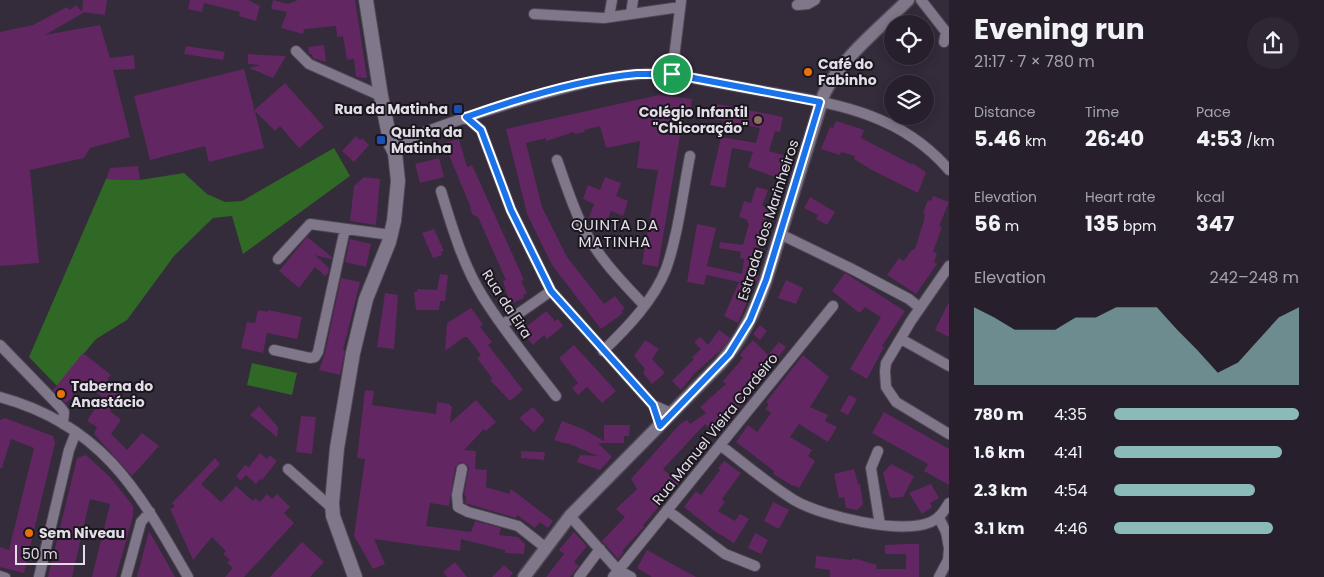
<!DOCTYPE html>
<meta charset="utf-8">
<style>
:root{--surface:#27202c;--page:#2f2834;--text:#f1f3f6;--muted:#a4a3a9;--line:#433e48;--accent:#8bbbb9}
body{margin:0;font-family:Poppins,sans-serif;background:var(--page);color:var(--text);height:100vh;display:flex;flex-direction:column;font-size:19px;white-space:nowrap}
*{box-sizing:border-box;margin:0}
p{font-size:16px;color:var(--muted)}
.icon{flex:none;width:28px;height:28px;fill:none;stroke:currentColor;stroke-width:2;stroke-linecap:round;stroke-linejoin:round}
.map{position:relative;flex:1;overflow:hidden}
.panel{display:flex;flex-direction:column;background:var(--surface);width:375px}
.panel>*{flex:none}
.tools{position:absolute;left:884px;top:15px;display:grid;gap:10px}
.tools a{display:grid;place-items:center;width:50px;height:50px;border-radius:50%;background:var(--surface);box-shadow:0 2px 12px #0003,0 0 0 1px var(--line);font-size:25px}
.scale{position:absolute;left:15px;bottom:12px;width:70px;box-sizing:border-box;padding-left:5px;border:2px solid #e2dde7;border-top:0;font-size:14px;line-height:18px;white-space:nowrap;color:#e2dde7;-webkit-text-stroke:4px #1a161d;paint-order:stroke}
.pin{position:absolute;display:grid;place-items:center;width:42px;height:42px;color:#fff;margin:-21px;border:2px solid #fff;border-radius:50%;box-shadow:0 1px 5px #0007}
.round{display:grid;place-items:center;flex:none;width:52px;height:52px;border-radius:26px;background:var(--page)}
.headline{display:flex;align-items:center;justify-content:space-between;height:85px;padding:0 25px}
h1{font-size:28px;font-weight:700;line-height:38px}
.metrics{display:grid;grid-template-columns:repeat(3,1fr);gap:8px;height:85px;padding:5px 25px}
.metrics div{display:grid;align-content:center}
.metrics b{font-size:21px;font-weight:700}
.metrics small{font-size:14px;font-weight:400}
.metrics p{font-size:14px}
.chart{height:140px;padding:10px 25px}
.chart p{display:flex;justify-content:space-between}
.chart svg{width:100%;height:90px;margin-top:5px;fill:var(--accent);opacity:.7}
ul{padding:0 25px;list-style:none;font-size:16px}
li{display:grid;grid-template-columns:80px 60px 1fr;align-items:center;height:38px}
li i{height:12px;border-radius:6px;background:var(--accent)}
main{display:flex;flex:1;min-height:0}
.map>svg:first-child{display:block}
</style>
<main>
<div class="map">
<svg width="949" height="577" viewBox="0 0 949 577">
<rect width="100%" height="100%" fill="#342b3b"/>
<path fill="#306825" d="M334,148L350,176L243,254L232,216L213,218L174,256L127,320L96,339L57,386L29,357L106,179L140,180L184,173L207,194L225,202L242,201Z
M252,363L297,373L292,395L247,385Z"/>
<path fill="#622762" d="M83,0H107L105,15L82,12Z
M190,0H248L260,6L256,21L239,16L240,12L204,3L202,12L188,9Z
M273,0L288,4L298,0H355L367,78L356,77L354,59L347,60L343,36L337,37L336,26L304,29L303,34L281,28L287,12L271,9Z
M76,5L83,13L45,35L100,25L110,58L134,55L135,69L113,70L130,137L90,148L84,158L30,170L39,263L0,266V32L33,25L67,7L70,10Z
M324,45L326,62L313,58L312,54H309L308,47Z
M186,46L225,52L223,60L184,54Z
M248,54L262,55L286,56L273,78L249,68L261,65L248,64Z
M244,69L254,108L253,111L285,83L324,127L299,148L280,126L275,131L255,111L264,148L209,162L205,146L150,160L134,96Z
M659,95L692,99L689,119L683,118L658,267L642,264L658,170L637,168L640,141L606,148L600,126L584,130L585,132L575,134L574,132L546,141V138L526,143L542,207L567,257L604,304L615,296L625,309L621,311L623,313L601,329L552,265L527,214L506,129Z
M717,104L783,117L780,132L775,131L769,151L790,157L783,180L748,167L753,152L732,148L725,188L710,185L721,137L756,143L760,128L714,119Z
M836,121L864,130L861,138L911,164L912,163L926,172L918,193L870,169L854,159L855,156L841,152L840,155L821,149L830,127L833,128Z
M356,136L360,140L362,138L369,145L354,162L342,151Z
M459,139L467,167L472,165L524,280L521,281L527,293L523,295L524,298L510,304L503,281L506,280L478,217L473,215L470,209L471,208L444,143Z
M439,158L444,177L420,183L415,164Z
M138,166L140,180L106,179L110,168Z
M364,177L380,179L376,225L350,221L354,186Z
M605,177L621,183L616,196L628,201L623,216L611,211L606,224L589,217L594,204L583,199L588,185L600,190Z
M756,187L768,190L762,206L769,208L752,274L759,275L757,282L751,281L748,300L738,323L724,316L739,282L707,275L706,276L704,285L687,282L697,224L716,228L707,266L742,274L744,259L740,258L741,252L719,248L720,242L743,245L749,223L747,222L748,220L739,217L744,201L751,203Z
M933,196L949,202L939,226L942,227L933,252L937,253L934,262L937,264L916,294L887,275L899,258L904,261L911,251L915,249L924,220L925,213H923L928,200L931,201Z
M810,197L835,212L827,225L816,219L818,215L804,208Z
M434,229L444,251L441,252L442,255L433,258L422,233Z
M307,237L332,257L331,259L315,255L329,268L328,273L325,276L315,267L299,288L279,271Z
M350,239L371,244L366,267L345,262Z
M845,273L905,311L882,346L884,347L867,379L850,369L881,317L865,307L861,312H858L832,291Z
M440,274L448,275L445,301H440L439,310H416L414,292H417V289L437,290Z
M341,278L360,282L343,350L345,351L340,375L319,370L325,353Z
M786,280L803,288L796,304L778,298Z
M385,293L398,295L394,349L377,347Z
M949,302V337L935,330Z
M471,308L483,324L480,327L492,342L488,345L523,390L510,401L490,380L492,378L477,358L481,355L467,337H464L445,351L447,323Z
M258,310L268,312V310L302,317L297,339L267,333L263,353L241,348L247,322L255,323Z
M546,311L555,321L558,319L563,326L547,339L544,335L533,345L521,331Z
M760,325L767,331L760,340L753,334Z
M719,330L730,338L722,349L694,374L681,390L672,381L694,359L692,357L701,349L694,342L700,337L708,345Z
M645,340L659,349L652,359L665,373L652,384L643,373L645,369L634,356Z
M753,340L768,355L779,342L786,347L717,435L705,424L663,469L679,483L643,525L644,527L622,551L624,552L618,559L602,541L625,517L616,509L637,489L631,479L680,424L687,420L690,424L706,413L700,407L726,384L723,381L743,358L740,355L742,352Z
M574,345L616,391L602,403L587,387L578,395L572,388L578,383L559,358Z
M83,353L111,375L107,379L123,392L110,411L121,420L111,434L127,450L142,433L159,446L132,476L94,434L97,427L87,421L102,397L85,382L72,394L74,396L66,403L53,390Z
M803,355L829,377L810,407L828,415L825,421L837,427L828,442L799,424L790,437L812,450L808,456L815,461L799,488L794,485L793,486L773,474L774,471L736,442L748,425L757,432L771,413L765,409L769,404L766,402Z
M365,390L374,391L372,405L436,414L437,402L449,404L452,407L450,423L476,400L496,422L486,431L484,429L464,450L476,451L475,469L487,470L486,487L509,494L511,489L553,521L548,528L540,522L535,528L517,515L516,518L465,503L466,496L464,495L469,467L466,464L460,462L455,468L449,506L430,503L426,526L471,532L475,521L501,528L499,535L518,537L525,544L524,554L505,553V550L461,539L460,551L374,539L385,564L373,569L354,536L365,459L357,458Z
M849,395L857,399L848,415L840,411Z
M259,406L278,427L277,437L250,415Z
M533,407L545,420L534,432L519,418Z
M884,412L949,449V485L924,471L928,464L872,433Z
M301,416L316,417L312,454L296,452Z
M5,418L53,436L55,443L24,573L0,567V547L9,550L34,448L11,439L2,468H0V420Z
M562,421L583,429L604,441V425H630L629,436H624V443H598L612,457L600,470L577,462L580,455L598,456L567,443V444L554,440Z
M521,451L545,452L544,460L521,458Z
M260,453L267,459L270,455L277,461L262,480L260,479L256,484L246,475L241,481L236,476L245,465L249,467Z
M86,455L110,477L133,506V516L116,577H92L110,504L90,499L72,577H48L77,458Z
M215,458L220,464L201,484L221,502L236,486L253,501L255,498L260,502L267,494L272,499L277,494L290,507L284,513L294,523L244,577H225L233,568L227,563L230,560L223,554L226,551L212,537L193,560L170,509L175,507L172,503Z
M724,461L741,473L722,499L725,502L718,511L735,521L740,514L749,519L734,543L713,530L684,507L696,491L701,495L720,470L718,468Z
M891,464L914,476L903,497L891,498L889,495L883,473Z
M854,469L858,484H860L863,504L857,510L846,508L844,497L839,498L834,474Z
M931,484L939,498L930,503L932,507L922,514L909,493Z
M773,502L789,510L779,529L764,521Z
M149,531L175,577H137Z
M574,532L587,546L574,562L579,566L570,577H546L564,554L559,550Z
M755,533L768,540L761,554L748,548Z
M302,542L324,562L310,577H270Z
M906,544H919V577H830V570L815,568L816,556L852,560L853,558L877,565L876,569H906V554H885V545Z
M647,550L674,565L696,577H652L637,568Z
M455,562L467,577H447L443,572Z
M504,565L513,573L510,577H492Z"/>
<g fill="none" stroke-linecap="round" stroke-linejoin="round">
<g stroke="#4f4855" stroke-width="10">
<path id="pedestrian" d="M0,575L6,577"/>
</g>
<g stroke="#4f4855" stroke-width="12">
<path id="minor" d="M921,0L946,32L944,42
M797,5L808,4L815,0
M631,13L633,0
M534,14L604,18L680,7
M609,17L612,0
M296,51L309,64L381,96
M672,74L681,1
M466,117L481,130L511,210L551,291L653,405L671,413
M391,145C441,125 492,108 543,94C586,82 627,71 672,74C706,81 740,87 774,93C841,105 902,115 949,170
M557,160C565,182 572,205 582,225C596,255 621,281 644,305
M441,191C452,227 463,265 483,297C505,332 531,364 556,396
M780,234L852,269L909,299L920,308
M278,259L310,224L391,235
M949,266L911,321L886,363L885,371L886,387L896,402L949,434
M502,325L551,291
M901,339L949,366
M0,345L61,408L64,412L63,424
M274,350L310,358L315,357L318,352L345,229
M603,351C627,328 654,300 666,269C678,236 683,191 690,156
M0,397C103,425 139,492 188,577
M720,445C744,463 768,484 794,500C821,516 901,535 931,522C940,518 944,511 949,503
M878,451L871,468L880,525
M288,469L332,508
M462,469L457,495L458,507L468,512L518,526L546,548
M667,510L725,554L755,566
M570,516L618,570L631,577
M939,518L946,532L949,548
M39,577L69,450L76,432
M126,577L141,522L150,512
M579,577L600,549
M613,577L833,306
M939,577L948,560L949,548"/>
</g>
<g stroke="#4f4855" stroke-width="15">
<path id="tertiary" d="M524,577L570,516L720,364C742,339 755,312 766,280L824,94C842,57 879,29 908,0"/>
</g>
<g stroke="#4f4855" stroke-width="16">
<path id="secondary" d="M355,577L333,516L332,503L337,448L353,353L366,299L389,242L394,221L398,181L395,153L391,145L381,96L366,0"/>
</g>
<use href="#pedestrian" stroke="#81778a" stroke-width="8"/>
<use href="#minor" stroke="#81778a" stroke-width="10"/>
<use href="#tertiary" stroke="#81778a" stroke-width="12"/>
<use href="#secondary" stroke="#81778a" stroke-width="14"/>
</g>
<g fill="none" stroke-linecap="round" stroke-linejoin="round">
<g stroke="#fff" stroke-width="10">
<path id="route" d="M637,74H672L820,102L766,280L750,320L729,354L660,426L653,405L551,291L511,210L481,130L466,117C517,99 585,79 637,74Z"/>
</g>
<use href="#route" stroke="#1a73e8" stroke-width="6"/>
</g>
<g fill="#e8710a" stroke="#1a161d" stroke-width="2">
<circle cx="808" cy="72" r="5"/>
<circle cx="61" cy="394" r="5"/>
<circle cx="29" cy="533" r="5"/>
</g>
<g fill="#1a4fb4" stroke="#1a161d" stroke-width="2">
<rect x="453" y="104" width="10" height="10" rx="2.5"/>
<rect x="376" y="135" width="10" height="10" rx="2.5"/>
</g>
<circle fill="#8d6e63" stroke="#1a161d" stroke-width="2" cx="758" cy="120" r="5"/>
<g text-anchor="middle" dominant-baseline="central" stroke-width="4" stroke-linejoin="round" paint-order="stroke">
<g font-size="14" font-weight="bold" fill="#e2dde7" stroke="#1a161d" text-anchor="start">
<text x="818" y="64">Café do<tspan x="818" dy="16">Fabinho</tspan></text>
<text x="448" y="109" text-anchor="end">Rua da Matinha</text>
<text x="748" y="112" text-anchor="end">Colégio Infantil<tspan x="748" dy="16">"Chicoração"</tspan></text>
<text x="391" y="132">Quinta da<tspan x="391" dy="16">Matinha</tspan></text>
<text x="71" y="386">Taberna do<tspan x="71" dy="16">Anastácio</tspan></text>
<text x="39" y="533">Sem Niveau</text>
</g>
<g font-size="14" fill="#e2dde7" stroke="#1a161d">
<text transform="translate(768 220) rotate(-72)">Estrada dos Marinheiros</text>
<text transform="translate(507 304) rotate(57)">Rua da Eira</text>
<text transform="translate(715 429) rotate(-51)">Rua Manuel Vieira Cordeiro</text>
</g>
<g font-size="15" letter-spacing="1" fill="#e2dde7" stroke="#1a161d">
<text x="615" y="224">QUINTA DA<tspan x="615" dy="17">MATINHA</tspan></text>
</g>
</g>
</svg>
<div class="tools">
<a><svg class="icon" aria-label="locate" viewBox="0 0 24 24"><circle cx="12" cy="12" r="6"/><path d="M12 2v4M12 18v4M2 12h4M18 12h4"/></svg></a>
<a><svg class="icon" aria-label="layers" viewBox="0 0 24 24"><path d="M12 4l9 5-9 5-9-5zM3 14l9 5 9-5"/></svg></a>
</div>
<div class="scale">50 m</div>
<div class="pin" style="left:672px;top:74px;background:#1e9e55"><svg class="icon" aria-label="arrive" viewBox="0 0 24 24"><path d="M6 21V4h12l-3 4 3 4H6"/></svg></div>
</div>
<section class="panel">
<div class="headline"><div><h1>Evening run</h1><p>21:17 · 7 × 780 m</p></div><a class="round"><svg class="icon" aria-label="share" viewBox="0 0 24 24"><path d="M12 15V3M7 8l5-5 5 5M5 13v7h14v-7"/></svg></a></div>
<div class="metrics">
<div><p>Distance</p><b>5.46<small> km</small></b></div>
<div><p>Time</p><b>26:40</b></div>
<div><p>Pace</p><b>4:53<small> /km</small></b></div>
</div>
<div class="metrics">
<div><p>Elevation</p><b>56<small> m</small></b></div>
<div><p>Heart rate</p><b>135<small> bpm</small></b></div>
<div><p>kcal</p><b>347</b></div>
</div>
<div class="chart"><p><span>Elevation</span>242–248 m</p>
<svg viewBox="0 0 160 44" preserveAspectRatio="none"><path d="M0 44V6L10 11L20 17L30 17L40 17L50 11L60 11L70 6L80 6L90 6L100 17L110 27L120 38L130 33L140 22L150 11L160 6V44z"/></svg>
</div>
<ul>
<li><b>780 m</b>4:35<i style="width:100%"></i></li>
<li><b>1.6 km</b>4:41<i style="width:91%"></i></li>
<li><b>2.3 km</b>4:54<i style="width:76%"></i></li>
<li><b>3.1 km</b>4:46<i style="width:86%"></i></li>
</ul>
</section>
</main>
